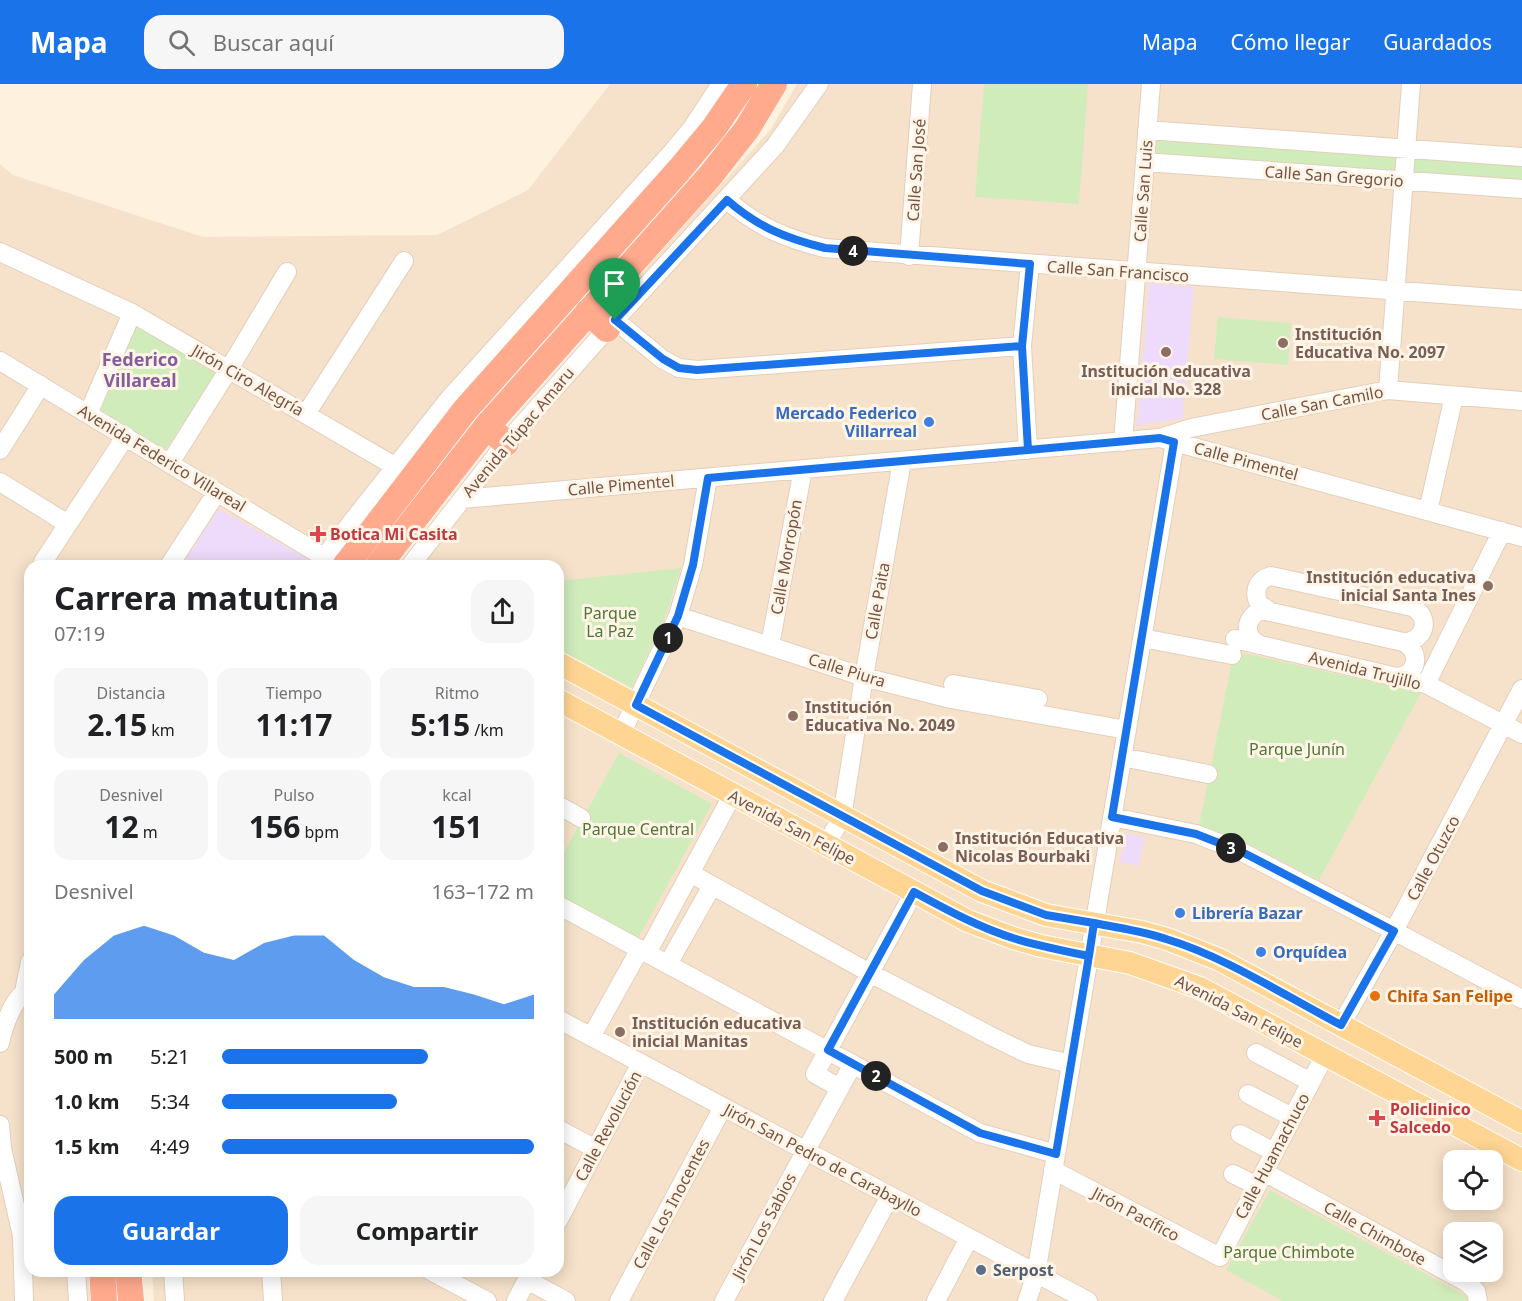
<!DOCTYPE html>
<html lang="es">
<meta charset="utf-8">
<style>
:root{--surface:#fff;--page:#f6f6f6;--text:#202124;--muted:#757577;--accent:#1a73e8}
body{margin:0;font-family:"Noto Sans",sans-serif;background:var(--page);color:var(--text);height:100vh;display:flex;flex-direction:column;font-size:22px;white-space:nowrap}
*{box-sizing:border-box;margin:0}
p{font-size:20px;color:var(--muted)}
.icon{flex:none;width:33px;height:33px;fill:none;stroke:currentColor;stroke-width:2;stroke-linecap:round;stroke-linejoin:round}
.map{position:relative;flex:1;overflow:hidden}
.side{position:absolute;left:24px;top:476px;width:540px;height:717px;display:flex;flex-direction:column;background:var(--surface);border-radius:18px;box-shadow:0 3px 15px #0003}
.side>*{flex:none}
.buttons{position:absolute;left:1443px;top:1066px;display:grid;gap:12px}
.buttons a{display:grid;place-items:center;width:60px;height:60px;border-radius:12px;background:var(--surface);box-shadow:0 3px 15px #0003;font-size:30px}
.pin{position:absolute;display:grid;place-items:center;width:51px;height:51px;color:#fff;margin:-62px -26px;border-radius:50% 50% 50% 0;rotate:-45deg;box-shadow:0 0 6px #0007}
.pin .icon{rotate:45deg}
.km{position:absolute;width:30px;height:30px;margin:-15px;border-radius:50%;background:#222;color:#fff;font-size:16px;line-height:30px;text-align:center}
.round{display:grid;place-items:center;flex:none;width:63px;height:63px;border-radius:18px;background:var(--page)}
.summary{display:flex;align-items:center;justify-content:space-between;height:102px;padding:0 30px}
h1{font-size:33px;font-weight:700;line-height:45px}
.metrics{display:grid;grid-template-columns:repeat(3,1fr);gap:9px;height:102px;padding:6px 30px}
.metrics div{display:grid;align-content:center;border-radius:15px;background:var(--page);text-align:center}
.metrics b{font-size:30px;font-weight:700}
.metrics small{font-size:16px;font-weight:400}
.metrics p{font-size:16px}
.chart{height:168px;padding:12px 30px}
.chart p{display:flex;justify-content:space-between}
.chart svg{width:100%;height:108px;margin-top:6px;fill:var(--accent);opacity:.7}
.action{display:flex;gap:12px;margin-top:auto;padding:12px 30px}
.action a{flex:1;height:69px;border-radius:18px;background:var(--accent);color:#fff;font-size:24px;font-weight:700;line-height:69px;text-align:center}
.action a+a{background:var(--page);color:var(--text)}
ul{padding:0 30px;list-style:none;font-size:20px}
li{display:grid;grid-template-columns:96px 72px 1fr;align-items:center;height:45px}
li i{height:15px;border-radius:8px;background:var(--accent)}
header{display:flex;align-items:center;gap:36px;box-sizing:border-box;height:84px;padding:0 30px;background:var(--accent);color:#fff}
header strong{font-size:28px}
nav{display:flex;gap:33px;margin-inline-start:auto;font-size:21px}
.search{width:420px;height:54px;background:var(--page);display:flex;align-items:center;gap:15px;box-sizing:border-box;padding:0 21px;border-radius:18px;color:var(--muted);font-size:22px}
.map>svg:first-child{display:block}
</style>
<header>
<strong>Mapa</strong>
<div class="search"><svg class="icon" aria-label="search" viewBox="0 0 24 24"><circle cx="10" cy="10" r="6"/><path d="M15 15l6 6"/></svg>Buscar aquí</div>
<nav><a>Mapa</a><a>Cómo llegar</a><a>Guardados</a></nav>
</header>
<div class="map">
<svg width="1522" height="1217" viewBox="0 0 1522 1217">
<rect width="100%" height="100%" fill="#fef1dd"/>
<path fill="#f6e2ca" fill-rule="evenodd" d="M610,0H733L330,481L30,482V1186L90,1187L92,1217H0V80L13,91L203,153L437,151L528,106Z
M797,0H1522V1217H154L152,1187L558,1186V482L400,481L651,178L771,45ZM1454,1077H1492V1116H1454ZM1454,1149H1492V1188H1454Z"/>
<path fill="#eedafa" d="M1149,199L1194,203L1183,334L1137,342Z
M219,425L306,474L301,481H182Z
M1126,749L1145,753L1139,782L1120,778Z"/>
<path fill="#d0ecbb" d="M984,0H1088L1079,120L975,113Z
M1157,54L1522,80V97L1155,70Z
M1218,233L1291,239L1288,281L1214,275Z
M135,239L218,287L164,368L96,327Z
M681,484L666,531L632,604L558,565V497Z
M1234,567L1421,609L1319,796L1239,755L1199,742Z
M619,669L712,720L635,860L558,818V779Z
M1270,1106L1468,1213L1466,1217H1283L1226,1186Z"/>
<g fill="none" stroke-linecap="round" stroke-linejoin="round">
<g stroke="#e4cebb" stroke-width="20">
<path id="minor" d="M1147,46L1522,73
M1145,78L1522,105
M727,116C758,143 785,154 824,164L1522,216
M0,168L132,229L396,383
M909,172L922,0
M615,236L662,275L679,284L697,286L1022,262
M0,277L324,473L329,482
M1388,306L1411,0
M88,330L132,229
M306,330L404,177
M1160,354L1191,344L1388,306L1522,317
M1123,358L1151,0
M0,366L41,301
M1028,366L1022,262L1030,180
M170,379L229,285L287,188
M0,398L68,440
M462,415L1160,354L1522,453
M1428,427L1454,312
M45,482L43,478L126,352
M169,482L217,408
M317,482L448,316L673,67L692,44L721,0
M410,482L506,359L615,236L775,62L819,0
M1268,526L1259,520C1253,507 1257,496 1271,492L1412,523C1432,533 1425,558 1403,558
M678,532L864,593L951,615L1127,646
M1142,554L1232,571
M1235,555L1426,600L1522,650
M770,561L803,385
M1260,561C1243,553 1244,533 1262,526L1403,558C1423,568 1417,593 1395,593
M953,600L1038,615
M1426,600L1502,447
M621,650L678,532L693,481L708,394
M1122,673L1208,690
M558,721L581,734
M1112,733L1196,750L1242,768L1394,847L1522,915
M826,761L842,733L864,593L902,377
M690,789L870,889L991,952L1028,970L1071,980
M558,821L980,1049L1056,1070
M647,869L733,710
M668,880L712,802
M24,908L30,878
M558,935L1088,1217
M1341,941L1394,847L1522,605
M591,953L640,865
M0,959C4,941 13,914 30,904
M1256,969L1311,998
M840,1004L815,990L914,808
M1248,1010L1292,1033
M0,1041L2,1064L22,1152L24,1217
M558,1045L596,1065
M1240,1050L1274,1068
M1053,1086L1220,1173L1325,971
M1264,1088L1466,1198L1476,1207L1478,1217
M1233,1090L1257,1102
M558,1137L641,979
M76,1186L78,1217
M173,1186L175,1217
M271,1186L273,1217
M429,1186L487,1217
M527,1196L566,1217
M516,1217L532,1186
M619,1217L723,1023
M724,1217L853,980
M833,1217L890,1112
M936,1217L969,1154
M1027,1217L1036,1190L1175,358"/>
</g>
<g stroke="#fff" stroke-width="24">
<path id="major" d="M558,579L982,807L1046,831L1142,848L1167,855L1218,875L1522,1038
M558,616L968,837L1013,854L1041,862L1130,879L1200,904L1522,1076"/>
</g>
<g stroke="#fff" stroke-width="27">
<path id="highway" d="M588,228L607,245
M487,342L506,359
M345,482L465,326L679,86L714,44L744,0
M378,482L487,342L710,92L747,45L774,0
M102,1186L104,1217
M128,1186L131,1217"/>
</g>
<use href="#minor" stroke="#fff" stroke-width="18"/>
<use href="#major" stroke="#ffd593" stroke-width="22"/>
<use href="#highway" stroke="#ffa98d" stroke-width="26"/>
</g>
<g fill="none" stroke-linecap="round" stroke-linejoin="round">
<g stroke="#fff" stroke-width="12">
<path id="route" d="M615,236L663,275L679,284L697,286L1022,262L1028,366L708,394L693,481L678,532L636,621L982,807L1046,831L1094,839L1087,884L1056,1070L980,1049L828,966L914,808C947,826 980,844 1016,855C1040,862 1064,867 1089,872L1094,839C1118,844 1143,847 1166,855C1226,873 1285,912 1341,941L1394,847L1242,768L1196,750L1112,733L1174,358L1160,354L1028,366L1022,262L1030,180L825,164C785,154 758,143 727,116L615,236"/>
</g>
<use href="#route" stroke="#1a73e8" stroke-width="8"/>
</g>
<g fill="#8d6e63" stroke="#fff4e5" stroke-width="2">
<circle cx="1283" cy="259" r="6"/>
<circle cx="1166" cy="268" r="6"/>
<circle cx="1488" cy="502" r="6"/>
<circle cx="793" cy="632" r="6"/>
<circle cx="943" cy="763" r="6"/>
<circle cx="620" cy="948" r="6"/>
</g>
<g fill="#3f7fe0" stroke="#fff4e5" stroke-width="2">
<circle cx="929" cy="338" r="6"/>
<circle cx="1180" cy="829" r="6"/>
<circle cx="1261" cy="868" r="6"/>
</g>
<g fill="#e0444e" stroke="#fff4e5" stroke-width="2">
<path d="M315 441h6v6h6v6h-6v6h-6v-6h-6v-6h6z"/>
<path d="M1374 1025h6v6h6v6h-6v6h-6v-6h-6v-6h6z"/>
</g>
<circle fill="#e8710a" stroke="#fff4e5" stroke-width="2" cx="1375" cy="912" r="6"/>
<circle fill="#5c6f8a" stroke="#fff4e5" stroke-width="2" cx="981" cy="1186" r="6"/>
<g text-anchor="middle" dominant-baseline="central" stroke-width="6" stroke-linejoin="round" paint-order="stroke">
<g font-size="16" fill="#755444" stroke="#fff4e5">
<text transform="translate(916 86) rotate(-86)">Calle San José</text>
<text transform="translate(1334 92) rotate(4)">Calle San Gregorio</text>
<text transform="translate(1143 107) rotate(-86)">Calle San Luis</text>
<text transform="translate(1118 187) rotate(4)">Calle San Francisco</text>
<text transform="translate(248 296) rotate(30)">Jirón Ciro Alegría</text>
<text transform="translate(1322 319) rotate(-11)">Calle San Camilo</text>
<text transform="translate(518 348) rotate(-50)">Avenida Túpac Amaru</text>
<text transform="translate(162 374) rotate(31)">Avenida Federico Villareal</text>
<text transform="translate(1246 377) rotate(15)">Calle Pimentel</text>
<text transform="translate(621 401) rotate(-5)">Calle Pimentel</text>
<text transform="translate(786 473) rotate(-80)">Calle Morropón</text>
<text transform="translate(877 517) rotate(-80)">Calle Paita</text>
<text transform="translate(847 586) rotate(17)">Calle Piura</text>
<text transform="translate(1365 586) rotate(14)">Avenida Trujillo</text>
<text transform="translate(792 743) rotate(28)">Avenida San Felipe</text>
<text transform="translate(1433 774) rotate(-62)">Calle Otuzco</text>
<text transform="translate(1239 927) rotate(27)">Avenida San Felipe</text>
<text transform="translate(608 1042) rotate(-62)">Calle Revolución</text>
<text transform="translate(1272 1072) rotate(-62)">Calle Huamachuco</text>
<text transform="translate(823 1076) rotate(28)">Jirón San Pedro de Carabayllo</text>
<text transform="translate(671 1120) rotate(-62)">Calle Los Inocentes</text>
<text transform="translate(1136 1130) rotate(28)">Jirón Pacífico</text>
<text transform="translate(764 1142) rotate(-62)">Jirón Los Sabios</text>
<text transform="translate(1375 1149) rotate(29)">Calle Chimbote</text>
</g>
<g font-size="16" font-weight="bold" fill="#785e54" stroke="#fff4e5" text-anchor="start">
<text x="1295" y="250">Institución<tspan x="1295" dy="18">Educativa No. 2097</tspan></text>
<text x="1166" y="287" text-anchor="middle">Institución educativa<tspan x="1166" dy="18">inicial No. 328</tspan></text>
<text x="1476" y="493" text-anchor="end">Institución educativa<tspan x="1476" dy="18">inicial Santa Ines</tspan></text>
<text x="805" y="623">Institución<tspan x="805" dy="18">Educativa No. 2049</tspan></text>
<text x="955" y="754">Institución Educativa<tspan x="955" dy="18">Nicolas Bourbaki</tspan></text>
<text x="632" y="939">Institución educativa<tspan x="632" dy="18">inicial Manitas</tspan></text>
</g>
<g font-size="16" font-weight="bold" fill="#366cbe" stroke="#fff4e5" text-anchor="start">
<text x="917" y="329" text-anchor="end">Mercado Federico<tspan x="917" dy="18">Villarreal</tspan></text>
<text x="1192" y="829">Librería Bazar</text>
<text x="1273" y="868">Orquídea</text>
</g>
<g font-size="16" font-weight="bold" fill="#be3a42" stroke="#fff4e5" text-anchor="start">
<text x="330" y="450">Botica Mi Casita</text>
<text x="1390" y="1025">Policlinico<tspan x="1390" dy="18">Salcedo</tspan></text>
</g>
<g font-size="16" fill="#4c7738" stroke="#fff4e5">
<text x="610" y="529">Parque<tspan x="610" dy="18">La Paz</tspan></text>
<text x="1297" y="665">Parque Junín</text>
<text x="638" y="745">Parque Central</text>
<text x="1289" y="1168">Parque Chimbote</text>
</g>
<g font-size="16" font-weight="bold" fill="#c56008" stroke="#fff4e5" text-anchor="start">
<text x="1387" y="912">Chifa San Felipe</text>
</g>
<g font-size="16" font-weight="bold" fill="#4e5e75" stroke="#fff4e5" text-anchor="start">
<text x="993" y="1186">Serpost</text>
</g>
<g font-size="18" font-weight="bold" fill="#845e9a" stroke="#fff4e5">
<text x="140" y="275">Federico<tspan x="140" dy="21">Villareal</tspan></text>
</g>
</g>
</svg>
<div class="buttons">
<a><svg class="icon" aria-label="locate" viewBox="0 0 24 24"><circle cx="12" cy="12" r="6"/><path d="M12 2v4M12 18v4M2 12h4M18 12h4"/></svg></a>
<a><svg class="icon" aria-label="layers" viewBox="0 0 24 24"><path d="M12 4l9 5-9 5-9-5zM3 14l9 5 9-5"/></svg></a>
</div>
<div class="pin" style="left:615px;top:236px;background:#1e9e55"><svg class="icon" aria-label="arrive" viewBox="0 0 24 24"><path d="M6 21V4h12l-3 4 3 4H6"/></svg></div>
<b class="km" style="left:668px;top:554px">1</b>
<b class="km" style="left:876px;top:992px">2</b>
<b class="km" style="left:1231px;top:764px">3</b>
<b class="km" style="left:853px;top:167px">4</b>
<section class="side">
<div class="summary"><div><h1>Carrera matutina</h1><p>07:19</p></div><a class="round"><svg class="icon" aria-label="share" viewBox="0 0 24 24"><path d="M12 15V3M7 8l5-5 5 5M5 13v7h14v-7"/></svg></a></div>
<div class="metrics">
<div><p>Distancia</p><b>2.15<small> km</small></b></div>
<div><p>Tiempo</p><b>11:17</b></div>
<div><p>Ritmo</p><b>5:15<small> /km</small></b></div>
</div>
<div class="metrics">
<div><p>Desnivel</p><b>12<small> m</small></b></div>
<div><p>Pulso</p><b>156<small> bpm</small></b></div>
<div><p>kcal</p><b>151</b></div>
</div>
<div class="chart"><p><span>Desnivel</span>163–172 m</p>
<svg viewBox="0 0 160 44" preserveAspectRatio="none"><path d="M0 44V34L10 20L20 10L30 6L40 10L50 17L60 20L70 13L80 10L90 10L100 20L110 27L120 31L130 31L140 34L150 38L160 34V44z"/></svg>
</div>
<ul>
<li><b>500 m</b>5:21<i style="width:66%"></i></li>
<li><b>1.0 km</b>5:34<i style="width:56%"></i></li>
<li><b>1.5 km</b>4:49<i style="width:100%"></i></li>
</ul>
<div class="action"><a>Guardar</a><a>Compartir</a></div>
</section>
</div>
